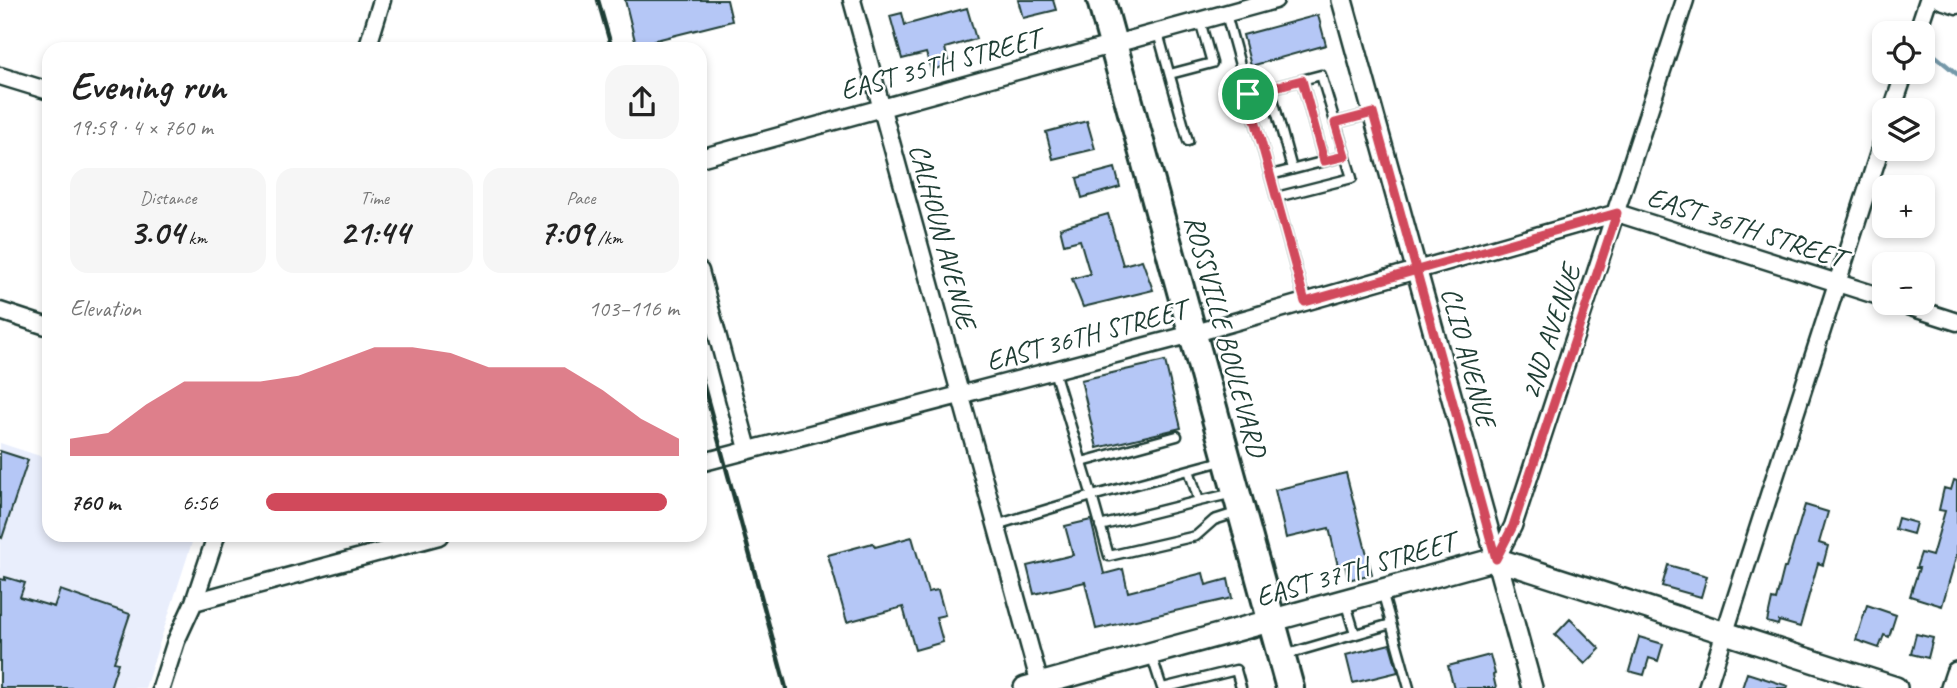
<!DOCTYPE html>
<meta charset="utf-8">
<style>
:root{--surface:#fff;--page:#f6f6f6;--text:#222;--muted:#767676;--accent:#d1495b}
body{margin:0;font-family:Caveat,sans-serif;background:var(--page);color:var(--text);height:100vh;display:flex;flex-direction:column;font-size:26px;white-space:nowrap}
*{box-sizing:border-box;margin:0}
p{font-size:23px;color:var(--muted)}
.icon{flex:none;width:38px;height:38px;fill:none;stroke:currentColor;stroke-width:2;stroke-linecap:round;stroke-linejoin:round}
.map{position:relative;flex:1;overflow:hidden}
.sheet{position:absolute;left:42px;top:42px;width:665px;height:500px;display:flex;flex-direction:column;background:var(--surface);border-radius:21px;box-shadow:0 4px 10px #0003}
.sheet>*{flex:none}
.controls{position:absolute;left:1872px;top:21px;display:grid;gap:14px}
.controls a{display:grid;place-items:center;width:63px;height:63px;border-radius:14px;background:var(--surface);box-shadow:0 4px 10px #0003;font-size:35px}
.pin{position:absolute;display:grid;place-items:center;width:60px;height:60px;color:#fff;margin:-30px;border:4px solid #fff;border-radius:50%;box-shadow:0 2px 7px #0007}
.round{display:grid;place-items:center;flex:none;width:74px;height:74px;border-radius:21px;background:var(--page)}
.headline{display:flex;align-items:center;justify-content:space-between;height:119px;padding:0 28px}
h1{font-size:38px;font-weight:600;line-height:52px}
.stats{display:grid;grid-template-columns:repeat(3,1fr);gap:10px;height:119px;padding:7px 28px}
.stats div{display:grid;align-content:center;border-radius:18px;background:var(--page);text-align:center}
.stats b{font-size:35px;font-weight:600}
.stats small{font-size:19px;font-weight:400}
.stats p{font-size:19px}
.chart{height:196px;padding:14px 28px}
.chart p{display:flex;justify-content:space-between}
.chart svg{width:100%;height:126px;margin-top:7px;fill:var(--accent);opacity:.7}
ul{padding:0 28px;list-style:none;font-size:23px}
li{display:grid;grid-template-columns:112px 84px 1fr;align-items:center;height:52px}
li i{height:18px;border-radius:9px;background:var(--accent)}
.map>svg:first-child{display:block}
</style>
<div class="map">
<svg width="1957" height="688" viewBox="0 0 1957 688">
<rect width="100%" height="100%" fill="#fff"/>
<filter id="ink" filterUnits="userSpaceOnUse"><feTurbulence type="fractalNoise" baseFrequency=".0143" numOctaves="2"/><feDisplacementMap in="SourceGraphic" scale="14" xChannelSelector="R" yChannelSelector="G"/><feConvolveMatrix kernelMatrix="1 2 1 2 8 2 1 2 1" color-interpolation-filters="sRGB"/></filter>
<g filter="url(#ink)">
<path fill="#e9eefc" d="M0,443L49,459V536H194L145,688H0Z"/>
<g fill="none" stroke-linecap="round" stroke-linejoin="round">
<path stroke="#7498a9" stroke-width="4.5" d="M1933,54L1957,74"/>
</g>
<path fill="#b5c7f6" stroke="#1f3d34" stroke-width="2" d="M625,0H727L732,21L636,45Z
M1018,0H1053L1056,10L1023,18Z
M967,8L976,39L945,48L949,65L931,70L926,53L902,59L890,16L902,13L905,25Z
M1318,15L1326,45L1251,66L1243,35Z
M1087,121L1095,149L1053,159L1046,132Z
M1115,168L1120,187L1082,198L1077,178Z
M1108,214L1123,265L1142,260L1153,290L1083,307L1072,279L1090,274L1080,240L1064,244L1060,228Z
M1165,361L1181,428L1097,448L1081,380Z
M0,451L28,460L2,538L0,537Z
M1346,473L1372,574L1348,580L1345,564L1338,566L1329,528L1286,538L1275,490Z
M1954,480L1957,481V554L1942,606L1910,596L1919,568H1916L1921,553L1932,556L1945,511L1939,510L1944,488L1951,490Z
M1805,505L1828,512L1819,543L1828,546L1823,565L1818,563L1800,627L1779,621L1778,625L1767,622L1772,599L1776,600L1784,568H1786Z
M1898,518L1916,523L1913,534L1895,529Z
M1091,520L1104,574L1123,569L1128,592L1203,573L1206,585L1228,579L1232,598L1096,629L1085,582L1034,594L1027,566L1073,555L1065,526Z
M912,537L928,592L938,590L945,615L936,617L943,642L915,650L903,607L847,622L828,555L873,543L875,547Z
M1668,565L1707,576L1701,597L1662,586Z
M5,577L25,583L20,597L54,607L60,590L130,614L114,662L118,663L110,688H0V579L5,580Z
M1867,605L1896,615L1889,637L1884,635L1879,648L1856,640Z
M1570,619L1600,649L1585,664L1555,635Z
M1916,634L1933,638L1928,658L1911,654Z
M1639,637L1663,644L1658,661L1649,658L1644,675L1629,671Z
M1390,644L1398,672L1353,683L1346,655Z
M1490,655L1495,674L1493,675L1496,688H1454L1448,666Z
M1747,673L1788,686L1787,688H1742Z"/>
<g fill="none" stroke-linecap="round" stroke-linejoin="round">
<g stroke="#1f3d34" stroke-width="13">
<path id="service" d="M1226,14L1305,302
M1158,33L1188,141
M1170,74L1212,63L1200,21
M1302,80L1324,161
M1270,88L1292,169
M1248,94L1321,75L1352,178L1277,197
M1335,123L1373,113
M1271,175L1345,156
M1054,371L1092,496L1222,461
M1082,462L1177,436
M1199,501L1234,493
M996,525L1092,496L1109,556L1196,536L1214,520L1239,512
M1100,526L1199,501L1189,470
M1382,591L1409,688
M1345,601L1355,634
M1151,654L1162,688
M1284,655L1391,624
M1163,688L1236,670L1241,688"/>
</g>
<g stroke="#1f3d34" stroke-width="21">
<path id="minor" d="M852,0L1041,688
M1941,0L1957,5
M1917,33L1928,0
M367,49L382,0
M0,76L49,91
M1892,110L1905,72
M700,158L1275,0
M700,271L748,449
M1898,303L1957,322
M0,311L49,327
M700,463L1192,334L1617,213L1885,298
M1496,559L1513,526L1685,0
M194,602L439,536
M161,688L176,641L194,602L216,536
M1707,688L1885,134"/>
</g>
<g stroke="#1f3d34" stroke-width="24">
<path id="tertiary" d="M1342,0L1532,688"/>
</g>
<g stroke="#1f3d34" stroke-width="26">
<path id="secondary" d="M1025,688L1496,559L1896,688
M1952,688L1957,673"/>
</g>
<g stroke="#1f3d34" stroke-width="32">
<path id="trunk" d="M1101,0L1290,688"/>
</g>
<use href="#service" stroke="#fff" stroke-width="8"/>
<use href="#minor" stroke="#fff" stroke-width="16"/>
<use href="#tertiary" stroke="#fff" stroke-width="19"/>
<use href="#secondary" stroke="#fff" stroke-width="21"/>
<use href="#trunk" stroke="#fff" stroke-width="26"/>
<path stroke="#1f3d34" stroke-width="4.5" d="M598,0L612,49
M700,372L786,688"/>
</g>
</g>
<g fill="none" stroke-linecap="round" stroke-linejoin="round" filter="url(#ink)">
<g stroke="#fff" stroke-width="14">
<path id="route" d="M1248,94L1305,302C1409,272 1513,243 1617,213L1513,526L1496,559C1455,410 1414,261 1373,113L1335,123L1345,156L1324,161L1302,80L1248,94"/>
</g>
<use href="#route" stroke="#d1495b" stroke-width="9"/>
</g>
<g text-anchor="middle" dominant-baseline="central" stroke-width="5" stroke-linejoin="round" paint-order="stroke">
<g font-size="28" fill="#1f3d34" stroke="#fff">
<text transform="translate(940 64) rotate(-15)">EAST 35TH STREET</text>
<text transform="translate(1746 227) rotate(18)">EAST 36TH STREET</text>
<text transform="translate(943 236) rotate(75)">CALHOUN AVENUE</text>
<text transform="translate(1550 332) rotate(-72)">2ND AVENUE</text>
<text transform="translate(1086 335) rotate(-15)">EAST 36TH STREET</text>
<text transform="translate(1226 336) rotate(75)">ROSSVILLE BOULEVARD</text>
<text transform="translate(1469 357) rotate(75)">CLIO AVENUE</text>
<text transform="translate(1355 569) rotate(-16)">EAST 37TH STREET</text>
</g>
</g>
</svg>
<div class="controls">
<a><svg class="icon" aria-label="locate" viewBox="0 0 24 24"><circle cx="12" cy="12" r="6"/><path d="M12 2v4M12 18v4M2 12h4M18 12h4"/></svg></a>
<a><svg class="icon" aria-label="layers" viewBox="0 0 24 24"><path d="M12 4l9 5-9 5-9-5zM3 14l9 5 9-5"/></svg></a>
<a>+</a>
<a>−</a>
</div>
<div class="pin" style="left:1248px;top:94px;background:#1e9e55"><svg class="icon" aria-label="arrive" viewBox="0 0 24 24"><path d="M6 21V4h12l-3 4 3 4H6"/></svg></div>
<section class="sheet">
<div class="headline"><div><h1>Evening run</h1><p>19:59 · 4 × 760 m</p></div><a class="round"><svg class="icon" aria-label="share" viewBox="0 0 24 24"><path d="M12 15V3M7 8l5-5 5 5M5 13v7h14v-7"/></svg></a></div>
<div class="stats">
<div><p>Distance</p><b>3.04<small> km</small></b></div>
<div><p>Time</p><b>21:44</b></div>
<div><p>Pace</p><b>7:09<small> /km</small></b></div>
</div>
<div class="chart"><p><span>Elevation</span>103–116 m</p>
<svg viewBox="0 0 160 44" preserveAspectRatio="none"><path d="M0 44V38L10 36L20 26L30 18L40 18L50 18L60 16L70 11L80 6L90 6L100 8L110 13L120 13L130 13L140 21L150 31L160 38V44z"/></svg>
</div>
<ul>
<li><b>760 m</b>6:56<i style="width:97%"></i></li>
</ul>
</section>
</div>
